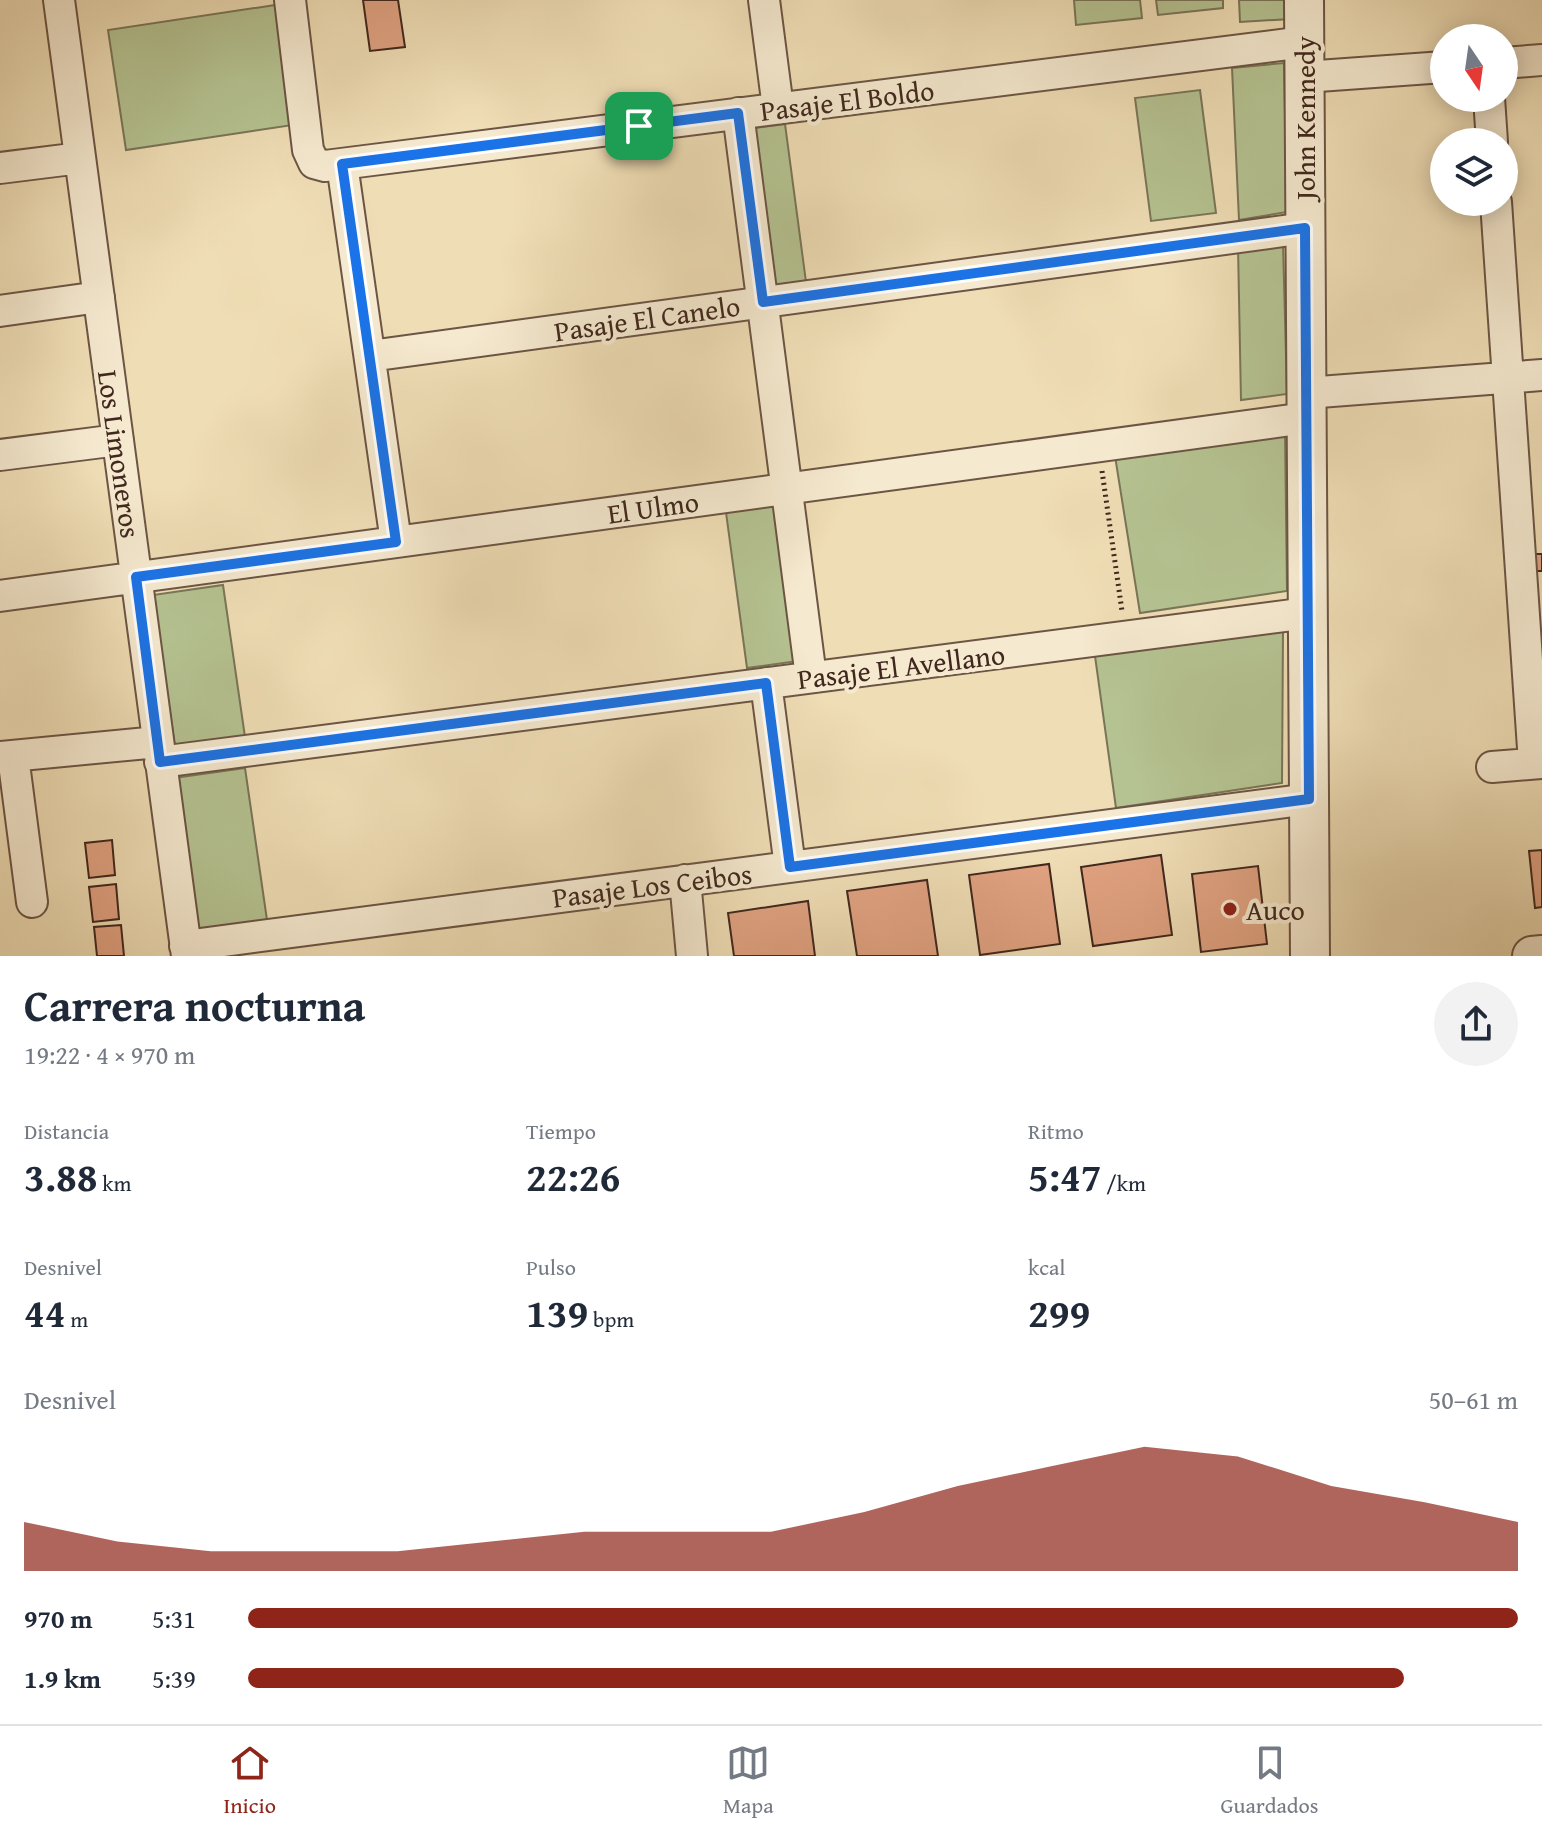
<!DOCTYPE html>
<html lang="es">
<meta charset="utf-8">
<style>
:root{--surface:#fff;--page:#f2f2f3;--text:#1f2937;--muted:#747a83;--line:#e0e1e3;--accent:#8f2418}
body{margin:0;font-family:"Gentium Book Plus",serif;background:var(--page);color:var(--text);height:100vh;display:flex;flex-direction:column;font-size:30px;white-space:nowrap}
*{box-sizing:border-box;margin:0}
p{font-size:26px;color:var(--muted)}
.icon{flex:none;width:44px;height:44px;fill:none;stroke:currentColor;stroke-width:2;stroke-linecap:round;stroke-linejoin:round}
.map{position:relative;height:956px;overflow:hidden}
.panel{display:flex;flex-direction:column;background:var(--surface);flex:1}
.panel>*{flex:none}
.needle{width:52px;rotate:167deg}
.tools{position:absolute;left:1430px;top:24px;display:grid;gap:16px}
.tools a{display:grid;place-items:center;width:88px;height:88px;border-radius:50%;background:var(--surface);box-shadow:0 4px 20px #0003;font-size:40px}
.pin{position:absolute;display:grid;place-items:center;width:68px;height:68px;color:#fff;margin:-34px;border-radius:16px;box-shadow:0 4px 12px #0006}
.round{display:grid;place-items:center;flex:none;width:84px;height:84px;border-radius:42px;background:var(--page)}
.overview{display:flex;align-items:center;justify-content:space-between;height:136px;padding:0 24px}
h1{font-size:44px;font-weight:700;line-height:60px}
.metrics{display:grid;grid-template-columns:repeat(3,1fr);gap:12px;height:136px;padding:8px 24px}
.metrics div{display:grid;align-content:center}
.metrics b{font-size:40px;font-weight:700}
.metrics small{font-size:22px;font-weight:400}
.metrics p{font-size:22px}
.chart{height:224px;padding:16px 24px}
.chart p{display:flex;justify-content:space-between}
.chart svg{width:100%;height:144px;margin-top:8px;fill:var(--accent);opacity:.7}
ul{padding:0 24px;list-style:none;font-size:26px}
li{display:grid;grid-template-columns:128px 96px 1fr;align-items:center;height:60px}
li i{height:20px;border-radius:10px;background:var(--accent)}
.menu{display:flex;justify-content:space-around;align-items:center;height:112px;border-top:2px solid var(--line);background:var(--surface);font-size:22px;color:var(--muted)}
.menu a{display:grid;justify-items:center;gap:4px}
.menu .current{color:var(--accent)}
.map>svg:first-child{display:block}
</style>
<div class="map">
<svg width="1542" height="956" viewBox="0 0 1542 956">
<rect width="100%" height="100%" fill="#efddb5"/>
<filter id="stains"><feTurbulence type="fractalNoise" baseFrequency=".0025" numOctaves="4"/><feColorMatrix values="0 0 0 0 .2 0 0 0 0 .09 0 0 0 0 .02 0 0 0 .5 -.17"/></filter>
<radialGradient id="worn" r=".72"><stop offset=".6" stop-color="#630" stop-opacity="0"/><stop offset="1" stop-color="#630" stop-opacity=".3"/></radialGradient>
<path fill="#b5c291" stroke="#7a7558" stroke-width="2" d="M1074,0H1140L1142,18L1076,25Z
M1156,0H1223V8L1158,15Z
M1239,0H1290L1291,19L1240,22Z
M295,2L313,122L126,150L108,30Z
M1284,63L1287,212L1239,220L1232,68Z
M1200,90L1216,213L1151,221L1135,98Z
M785,124L806,282L769,287L748,129Z
M1283,244L1287,394L1241,400L1238,247Z
M1285,432L1287,591L1140,613L1115,456Z
M776,498L798,661L747,668L725,505Z
M223,585L245,737L175,747L153,595Z
M1283,631L1282,783L1116,808L1095,656Z
M245,768L267,920L196,930L174,778Z"/>
<path fill="#e0a281" stroke="#40281e" stroke-width="2" d="M363,0H398L405,47L370,51Z
M1534,554H1542V571H1534Z
M112,840L115,875L89,878L85,843Z
M1542,850V907L1535,908L1529,851Z
M1161,855L1172,935L1093,946L1081,867Z
M1049,864L1060,944L980,955L969,875Z
M1258,866L1267,944L1201,952L1192,874Z
M927,880L938,956H857L847,891Z
M116,884L119,919L93,922L89,887Z
M808,901L815,956H734L728,913Z
M121,925L124,956H97L94,927Z"/>
<g fill="none" stroke-linecap="round" stroke-linejoin="round">
<g stroke="#6c5544" stroke-width="34">
<path id="minor" d="M59,0L187,956
M290,0L308,150L314,163L325,166L1304,42
M764,0L778,108
M1504,63L1542,60
M1304,77L1444,67
M1489,98L1492,142
M738,113L811,677
M342,164L396,542
M0,168L80,158
M1496,202L1534,763
M0,311L99,297
M370,356L1305,228
M1306,393L1542,375
M0,455L118,440
M0,596L1306,418
M766,683L790,867
M13,756L32,902
M0,757L158,742
M160,762L1308,613
M1492,767L1542,763
M685,880L692,956
M185,946L1309,799"/>
</g>
<g stroke="#6c5544" stroke-width="42">
<path id="tertiary" d="M1304,0L1310,956
M1532,956L1542,955"/>
</g>
<path stroke="#40281e" stroke-width="5" stroke-dasharray="2 4" stroke-linecap="butt" d="M1102,471L1122,611"/>
<use href="#minor" stroke="#f5e9cf" stroke-width="30"/>
<use href="#tertiary" stroke="#f5e9cf" stroke-width="38"/>
</g>
<g fill="none" stroke-linecap="round" stroke-linejoin="round">
<g stroke="#fff" stroke-width="16">
<path id="route" d="M738,113L763,302L1305,228L1309,799L790,867L766,683L160,762L136,577L396,542L342,164Z"/>
</g>
<use href="#route" stroke="#1a73e8" stroke-width="10"/>
</g>
<circle fill="#8f2418" stroke="#f5e9cf" stroke-width="3" cx="1230" cy="909" r="8"/>
<g text-anchor="middle" dominant-baseline="central" stroke-width="8" stroke-linejoin="round" paint-order="stroke">
<g font-size="28" fill="#40281e" stroke="#f5e9cf">
<text transform="translate(847 100) rotate(-7)">Pasaje El Boldo</text>
<text transform="translate(1304 118) rotate(-90)">John Kennedy</text>
<text transform="translate(647 318) rotate(-8)">Pasaje El Canelo</text>
<text transform="translate(120 454) rotate(82)">Los Limoneros</text>
<text transform="translate(653 507) rotate(-8)">El Ulmo</text>
<text transform="translate(901 666) rotate(-7)">Pasaje El Avellano</text>
<text transform="translate(652 885) rotate(-7)">Pasaje Los Ceibos</text>
</g>
<g font-size="28" fill="#40281e" stroke="#f5e9cf" text-anchor="start">
<text x="1246" y="909">Auco</text>
</g>
</g>
<rect width="100%" height="100%" filter="url(#stains)"/>
<rect width="100%" height="100%" fill="url(#worn)"/>
</svg>
<div class="tools">
<a><svg class="needle" viewBox="-14 -14 28 28"><path d="M0-13l5 13h-10z" fill="#e53935"/><path d="M0 13l5-13h-10z" fill="#747a83"/></svg></a>
<a><svg class="icon" aria-label="layers" viewBox="0 0 24 24"><path d="M12 4l9 5-9 5-9-5zM3 14l9 5 9-5"/></svg></a>
</div>
<div class="pin" style="left:639px;top:126px;background:#1e9e55"><svg class="icon" aria-label="arrive" viewBox="0 0 24 24"><path d="M6 21V4h12l-3 4 3 4H6"/></svg></div>
</div>
<section class="panel">
<div class="overview"><div><h1>Carrera nocturna</h1><p>19:22 · 4 × 970 m</p></div><a class="round"><svg class="icon" aria-label="share" viewBox="0 0 24 24"><path d="M12 15V3M7 8l5-5 5 5M5 13v7h14v-7"/></svg></a></div>
<div class="metrics">
<div><p>Distancia</p><b>3.88<small> km</small></b></div>
<div><p>Tiempo</p><b>22:26</b></div>
<div><p>Ritmo</p><b>5:47<small> /km</small></b></div>
</div>
<div class="metrics">
<div><p>Desnivel</p><b>44<small> m</small></b></div>
<div><p>Pulso</p><b>139<small> bpm</small></b></div>
<div><p>kcal</p><b>299</b></div>
</div>
<div class="chart"><p><span>Desnivel</span>50–61 m</p>
<svg viewBox="0 0 160 44" preserveAspectRatio="none"><path d="M0 44V29L10 35L20 38L30 38L40 38L50 35L60 32L70 32L80 32L90 26L100 18L110 12L120 6L130 9L140 18L150 23L160 29V44z"/></svg>
</div>
<ul>
<li><b>970 m</b>5:31<i style="width:100%"></i></li>
<li><b>1.9 km</b>5:39<i style="width:91%"></i></li>
</ul>
</section>
<nav class="menu">
<a class="current"><svg class="icon" aria-label="home" viewBox="0 0 24 24"><path d="M3 11l9-7 9 7M6 9v11h12V9"/></svg>Inicio</a>
<a><svg class="icon" aria-label="map" viewBox="0 0 24 24"><path d="M3 6l6-2 6 2 6-2v14l-6 2-6-2-6 2zM9 4v14M15 6v14"/></svg>Mapa</a>
<a><svg class="icon" aria-label="saved" viewBox="0 0 24 24"><path d="M7 4h10v16l-5-4-5 4z"/></svg>Guardados</a>
</nav>
